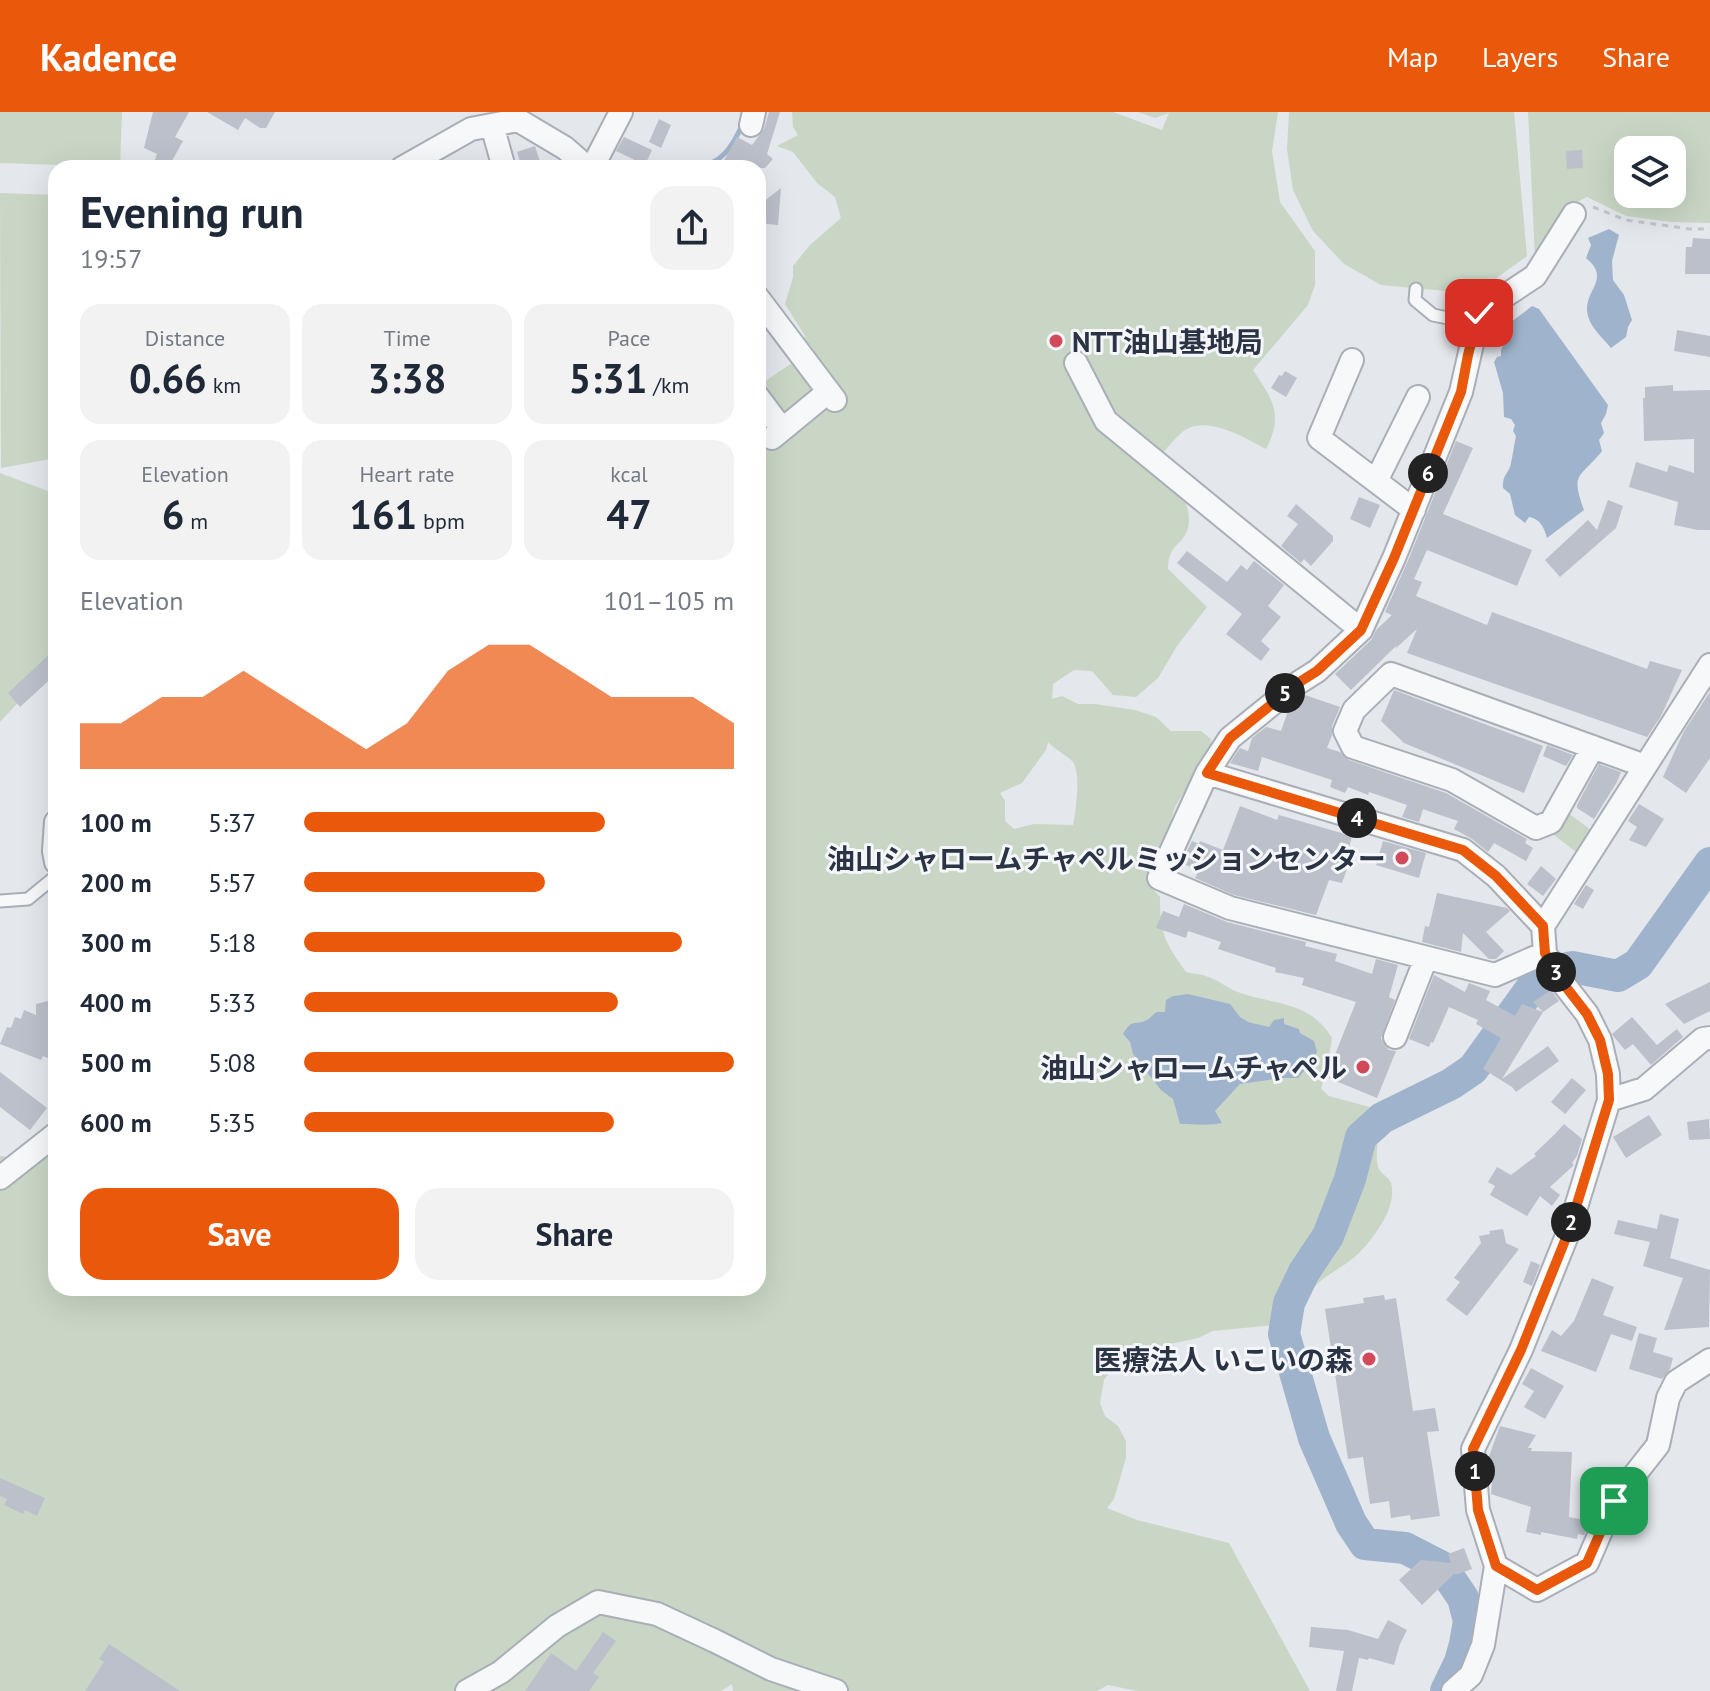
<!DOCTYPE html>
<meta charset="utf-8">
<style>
:root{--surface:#fff;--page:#f2f2f3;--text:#1f2937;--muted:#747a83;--accent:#ea580c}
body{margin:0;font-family:"PT Sans","Noto Sans JP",sans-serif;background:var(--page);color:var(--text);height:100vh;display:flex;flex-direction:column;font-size:30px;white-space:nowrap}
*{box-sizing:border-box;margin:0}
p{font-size:26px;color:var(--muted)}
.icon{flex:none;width:44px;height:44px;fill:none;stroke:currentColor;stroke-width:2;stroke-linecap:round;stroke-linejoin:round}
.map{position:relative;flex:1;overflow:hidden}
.details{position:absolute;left:48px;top:48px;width:718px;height:1136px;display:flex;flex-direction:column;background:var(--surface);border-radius:24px;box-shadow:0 8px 32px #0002}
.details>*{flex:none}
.tools{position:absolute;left:1614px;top:24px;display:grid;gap:16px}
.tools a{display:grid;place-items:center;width:72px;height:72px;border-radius:16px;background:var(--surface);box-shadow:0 8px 32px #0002;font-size:40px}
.pin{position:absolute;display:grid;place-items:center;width:68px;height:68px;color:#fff;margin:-34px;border-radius:16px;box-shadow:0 4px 12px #0006}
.km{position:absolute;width:40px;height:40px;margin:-20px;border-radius:50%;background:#222;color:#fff;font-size:22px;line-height:40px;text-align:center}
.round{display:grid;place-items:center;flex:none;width:84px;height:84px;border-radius:24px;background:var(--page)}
.head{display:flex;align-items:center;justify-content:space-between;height:136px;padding:0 32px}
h1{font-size:44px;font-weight:700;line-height:60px}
.metrics{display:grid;grid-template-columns:repeat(3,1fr);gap:12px;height:136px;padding:8px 32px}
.metrics div{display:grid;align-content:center;border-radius:20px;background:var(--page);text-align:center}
.metrics b{font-size:40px;font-weight:700}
.metrics small{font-size:22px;font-weight:400}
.metrics p{font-size:22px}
.chart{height:224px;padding:16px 32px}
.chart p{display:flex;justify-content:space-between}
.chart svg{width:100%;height:144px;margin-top:8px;fill:var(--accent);opacity:.7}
.action{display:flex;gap:16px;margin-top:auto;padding:16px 32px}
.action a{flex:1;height:92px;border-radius:24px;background:var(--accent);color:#fff;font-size:32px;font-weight:700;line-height:92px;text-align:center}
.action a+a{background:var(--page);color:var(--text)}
ul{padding:0 32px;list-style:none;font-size:26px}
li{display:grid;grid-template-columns:128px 96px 1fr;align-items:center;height:60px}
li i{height:20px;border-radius:10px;background:var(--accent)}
header{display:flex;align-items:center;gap:48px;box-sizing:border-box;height:112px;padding:0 40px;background:var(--accent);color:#fff}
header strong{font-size:38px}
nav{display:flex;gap:44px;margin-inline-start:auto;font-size:28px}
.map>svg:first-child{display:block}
</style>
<header>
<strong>Kadence</strong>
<nav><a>Map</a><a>Layers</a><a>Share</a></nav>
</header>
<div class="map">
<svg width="1710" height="1579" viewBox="0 0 1710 1579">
<rect width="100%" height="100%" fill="#e4e7ec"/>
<path fill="#c9d6c5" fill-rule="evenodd" d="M0,0H122L120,55L0,51Z
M792,0H1113L1162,18L1169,1L1155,6L1138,0H1278L1272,39L1280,90L1315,139V173L1308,193L1253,258C1273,288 1284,303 1266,337C1248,327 1217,309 1195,314C1182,316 1171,332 1162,342C1172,361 1196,397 1187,419C1179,437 1169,431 1168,457L1207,495L1177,534L1158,566L1136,585L1113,583L1092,559L1074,558L1053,572L1052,587L1062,584L1078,592H1095L1135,598L1156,605L1171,619H1201L1211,627L1209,643L1195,662L1175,695L1170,712L1156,741L1150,760L1149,773L1160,785C1160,823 1165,830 1186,860C1194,862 1203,862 1211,866C1219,869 1225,874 1233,878C1270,894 1308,886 1332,926L1328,951L1321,977L1329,984L1373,996C1375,1004 1377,1013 1377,1021C1379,1032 1374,1047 1379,1057C1382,1063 1389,1065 1391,1071C1398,1094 1374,1126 1359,1141C1346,1154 1328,1161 1315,1174C1305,1184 1304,1200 1294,1211L1213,1219L1198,1226L1152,1236L1119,1249L1104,1268L1100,1291L1105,1304L1118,1314L1126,1329V1346L1114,1387L1107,1396L1137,1408L1229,1431L1310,1579H1137L1108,1573L1097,1579H733L732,1572L721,1579H0V1044L12,1045L56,1011V1176H758V283L767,268L795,249L805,224L785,192L793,165V154L809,134L841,106L835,85L817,71L793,40L777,34L798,23L793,15ZM1048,630C1054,637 1068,644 1073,650C1081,662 1076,699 1073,713L1034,712L1014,717L1005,709V689L1000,681L1022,671L1046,638Z
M1289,0H1514L1527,144L1491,170L1456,180L1381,173L1344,152L1313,119L1293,78L1287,37Z
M1528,0H1710V111L1671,110L1626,104L1587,85C1562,96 1549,123 1535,145ZM1628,38H1672V82H1628Z
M0,81L56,83V346L1,356Z
M0,361L56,382V550L0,610Z
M1564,698L1591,718L1576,740L1550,720Z"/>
<path fill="#9fb4cc" d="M1609,117L1619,123L1612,149L1613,168L1624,183L1632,208L1628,215L1626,225L1611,236C1603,226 1591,216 1588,204C1581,179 1613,168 1586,146L1591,133L1588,126Z
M1532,194L1539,197L1608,293L1606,302L1601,311L1604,321L1599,328L1602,339C1580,367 1570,359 1584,398L1547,426C1544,415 1540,407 1529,405L1525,411L1515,403L1510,382L1503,376C1502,362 1509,362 1511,351C1513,342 1514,333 1516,324L1513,319L1515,313L1511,307L1504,305L1503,281L1494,250L1497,245L1501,244V238L1505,229L1501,227L1509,218L1510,211Z
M1188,882L1230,892L1240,905L1248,910L1269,915L1274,908L1284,906V912L1299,917L1300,921L1314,929L1317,940L1310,952L1298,966H1283L1240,972L1215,999L1222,1011C1208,1014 1195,1012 1180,1012L1173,987L1161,978L1142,954L1133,942L1130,930L1123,922C1132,906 1135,914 1147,908C1151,906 1153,902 1157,900H1165L1166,888L1173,884Z"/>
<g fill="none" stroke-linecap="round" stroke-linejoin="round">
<path stroke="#9fb4cc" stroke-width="5" d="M694,56C722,52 732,36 743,11"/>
<path stroke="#9fb4cc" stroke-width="32" d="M1446,1579L1460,1550L1465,1532L1469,1509L1463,1486L1442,1455L1405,1436L1365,1432L1351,1411L1314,1326L1284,1222L1289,1191L1304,1160L1328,1124L1350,1067L1361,1025L1382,1006L1451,972L1473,957L1532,875L1546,861L1572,855L1618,864L1638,852L1710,751"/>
</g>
<path fill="#bbc0ca" d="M153,0H189L175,25L183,29L168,56L154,50L157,42L144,36Z
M207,0H275L266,16H260L245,6L238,18Z
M769,0H780L767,42L773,47L765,56H720L737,25L752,33L764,17Z
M659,7L671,13L661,36L649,30Z
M624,25L652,38L645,53L616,39Z
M535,34L542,56H522L517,40Z
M1582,38L1583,56L1567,57L1566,39Z
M781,76L778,113L758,111V96L762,97V91Z
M1693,126L1710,127V162H1685L1686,135H1692Z
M1677,218L1710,224V245L1674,239Z
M1285,259L1297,266L1286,285L1271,276L1279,263L1282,264Z
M1673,273V279L1710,278V418H1698L1674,413L1678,390L1629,375L1636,350L1667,360L1669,353L1694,361V327L1644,329L1643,286H1645V275Z
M1456,329L1473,336L1443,402L1532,438L1517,474L1427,438L1414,467L1422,470L1416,484L1487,513L1492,500L1647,557L1650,549L1682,558L1661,604L1647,625L1407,541L1417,517L1395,537L1397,533L1351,578L1335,562L1371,528L1376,518L1392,503L1385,500L1407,451Z
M1359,385L1380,393L1370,416L1350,407Z
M1608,388L1623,394L1616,416L1560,465L1545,448L1588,408L1597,418Z
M1296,392L1333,424V429L1311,454L1304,447L1301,451L1281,434L1298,412L1287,404Z
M1187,439L1227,470L1241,453L1247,458L1254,449L1284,473L1268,494L1281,505L1261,529L1270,537L1261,549L1226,522L1242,502L1177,451Z
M56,536V562L20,595L8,581Z
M1394,578L1543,634L1524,681L1404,631L1381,609Z
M1710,580V646L1686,681L1663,665L1684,619Z
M1305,583L1340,595L1332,614V623L1327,636L1340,640L1349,648L1446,681L1527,727L1525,731L1533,736L1526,749L1494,731L1488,740L1472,727L1454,717L1458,709L1437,702L1423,697L1419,710L1402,705L1407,693L1369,680L1368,683L1348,675L1345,681L1330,675L1332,668L1262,645L1258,659L1230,651L1240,636L1248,639L1252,626L1266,615L1281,619L1289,596Z
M1547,633L1573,643L1566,654L1543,644Z
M1599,652L1621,660L1617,670L1594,707L1577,696V693Z
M1639,692L1664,707L1646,735L1629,728L1637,715L1628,709Z
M1240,694L1277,708L1279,703L1352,724L1344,756L1347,757L1342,771L1329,768L1316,803L1234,783L1195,766L1199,758L1183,752L1185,747H1183L1192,729L1199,732L1200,729L1223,738Z
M1383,729L1426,741L1419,766L1376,753Z
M1541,754L1556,767L1543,784L1527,772Z
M1586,773L1594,778L1583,797L1574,792Z
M1437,781L1507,796L1510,799L1486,820L1504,839L1496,847H1489L1463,821L1461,840L1422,830L1425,814L1429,815Z
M1184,792L1227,810L1306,830L1305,834L1337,842L1335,849L1372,862L1376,847L1398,853L1389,885L1395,888L1381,926L1385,934L1389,938L1396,939L1377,986L1326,965L1356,890L1302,873L1304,866L1275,860L1276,856L1218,837L1221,830L1188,819L1186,826L1156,816L1163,799L1179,805Z
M1434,863L1465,880L1469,871L1490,879L1486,888L1515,904L1522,892L1543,900L1502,967L1548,934L1559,949L1516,980L1512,975L1483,957L1501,926L1476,912L1478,908L1449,895L1433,931L1431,930L1429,935L1409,927Z
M1710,870V899L1684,912L1665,892Z
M1551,878L1559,889L1543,900L1533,890Z
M56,887V932L50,947L43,944L41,948L0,932L7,915L11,916L15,905L21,907L24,898L36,903V892Z
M1632,905L1657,933L1677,917L1683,925L1651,953L1633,932L1625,938L1614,925L1612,922Z
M0,960L47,996L30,1018L0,995Z
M1572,966L1586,978L1565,1002L1551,990Z
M1649,1003L1662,1023L1626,1046L1613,1025Z
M1709,1007L1710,1027L1689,1028L1687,1010Z
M1564,1012L1582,1027L1577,1044L1572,1051L1574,1053L1550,1075L1560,1083L1552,1094L1540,1084L1527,1104L1490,1083L1495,1074L1488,1070L1497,1055L1511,1063L1536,1044L1534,1042L1555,1022Z
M1660,1102L1679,1107L1670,1146L1710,1158L1709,1215L1664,1218L1683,1166L1643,1154L1650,1130L1614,1122L1618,1108L1657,1117Z
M1503,1117L1506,1131L1519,1137L1467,1204L1446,1188L1460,1170L1454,1166L1481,1131L1479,1124L1490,1122L1489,1119Z
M1531,1149L1540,1153L1532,1174L1523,1170Z
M1592,1166L1614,1175L1603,1203L1637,1215L1632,1229L1611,1222L1596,1260L1541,1239L1552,1218L1561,1224L1574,1209Z
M1384,1183L1385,1188L1396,1186L1413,1299L1435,1296L1439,1319L1427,1320L1440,1404L1411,1408L1410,1403L1391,1406L1389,1389L1370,1392L1363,1345L1348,1347L1325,1197L1364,1191L1363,1186Z
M1639,1221L1657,1226L1653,1240L1673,1246L1670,1257L1662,1267L1629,1257Z
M1531,1256L1564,1274L1545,1307L1524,1295L1534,1279L1522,1272Z
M1500,1314L1536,1323L1528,1336H1532L1531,1339L1572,1340L1569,1405L1590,1409L1584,1423L1578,1422L1577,1427L1541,1420V1423L1526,1420L1531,1395L1491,1382L1492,1370H1490L1488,1347Z
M0,1366L45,1386L37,1404L25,1398L23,1402L4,1393L7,1387L0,1384Z
M1464,1436L1472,1457L1455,1463V1461L1422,1493L1399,1468L1421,1448L1451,1451L1448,1442Z
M1388,1508L1407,1518L1400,1532L1394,1553L1369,1546L1368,1548L1359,1546L1352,1579H1336L1344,1539L1309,1535L1311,1515L1348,1518L1378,1527Z
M603,1520L616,1529L593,1561L599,1565L589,1579H525L551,1541L576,1559Z
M109,1532L180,1579H85L104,1550L99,1547Z"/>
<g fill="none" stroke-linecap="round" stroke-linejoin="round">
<g stroke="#a9aeb7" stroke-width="15">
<path id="lane" d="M1416,177L1415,188L1433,203L1448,206L1478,208
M0,789L28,787L56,764"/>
</g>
<g stroke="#a9aeb7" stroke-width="26">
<path id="street" d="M492,13L504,56
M751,13L754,0
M402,56L471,17L518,8L565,36L588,56
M592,56L621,0
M758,186L835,288
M1352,248L1319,326L1414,398
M1076,251L1106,309L1361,518L1394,446L1461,280L1479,201L1535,164L1574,102
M758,285L782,317
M772,326L828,280
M1376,369L1418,285
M1593,635L1551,710L1536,716L1452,668L1353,635L1345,619L1354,598L1391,562L1645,654
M1207,661L1230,626L1298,571L1317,559L1361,518
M56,710L54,739L56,750
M1543,814L1496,764L1463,738L1207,661L1159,766L1230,796L1495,863L1545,841
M1395,925L1426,846
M1609,988L1644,977L1703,927L1710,926
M0,1066L56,1022
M1496,1454L1537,1478L1587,1451L1614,1389L1658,1333L1668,1286L1676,1270L1710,1248
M467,1579L501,1560L557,1514L598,1490L657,1502L715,1529L771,1557L836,1579
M1453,1579L1471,1563L1483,1533L1496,1454L1478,1398L1473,1337L1521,1238L1568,1121L1609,988L1608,962L1600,928L1587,902L1559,866L1545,841L1543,814L1710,553"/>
</g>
<path stroke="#c2c5cb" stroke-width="3" stroke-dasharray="6 6" stroke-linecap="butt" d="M1593,95L1626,108L1690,117H1710"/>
<use href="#lane" stroke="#f7f8fa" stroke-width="11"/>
<use href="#street" stroke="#f7f8fa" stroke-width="22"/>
</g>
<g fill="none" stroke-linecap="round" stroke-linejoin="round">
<g stroke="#fff" stroke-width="16">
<path id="route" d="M1479,201L1468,243L1461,280L1394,446L1361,518L1317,559L1298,571L1230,626L1207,661L1463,738L1496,764L1543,814L1545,841L1559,866L1587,902L1600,928L1608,962L1609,988L1568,1121L1521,1238L1473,1337L1478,1398L1496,1454L1537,1478L1587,1451L1614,1389"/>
</g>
<use href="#route" stroke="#ea580c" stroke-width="10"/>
</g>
<g fill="#d1495b" stroke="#f4f6f9" stroke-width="3">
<circle cx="1056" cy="229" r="8"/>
<circle cx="1402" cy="746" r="8"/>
<circle cx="1363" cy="955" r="8"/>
<circle cx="1369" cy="1247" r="8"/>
</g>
<g text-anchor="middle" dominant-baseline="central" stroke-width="6" stroke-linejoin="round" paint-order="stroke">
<g font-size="28" font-weight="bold" fill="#2b3445" stroke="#f4f6f9" text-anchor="end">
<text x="1072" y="229" text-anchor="start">NTT油山基地局</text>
<text x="1386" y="746">油山シャロームチャペルミッションセンター</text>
<text x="1347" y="955">油山シャロームチャペル</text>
<text x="1353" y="1247">医療法人 いこいの森</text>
</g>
</g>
</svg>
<div class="tools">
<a><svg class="icon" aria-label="layers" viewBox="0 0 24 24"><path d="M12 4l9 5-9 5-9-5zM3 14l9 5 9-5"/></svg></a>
</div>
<div class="pin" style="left:1614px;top:1389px;background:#1e9e55"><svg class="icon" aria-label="arrive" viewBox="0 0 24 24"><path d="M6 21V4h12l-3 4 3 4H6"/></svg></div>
<div class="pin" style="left:1479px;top:201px;background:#d93025"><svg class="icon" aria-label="check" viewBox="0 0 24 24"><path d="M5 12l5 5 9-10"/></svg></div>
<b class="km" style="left:1475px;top:1359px">1</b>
<b class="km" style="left:1571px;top:1110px">2</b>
<b class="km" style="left:1556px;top:860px">3</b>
<b class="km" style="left:1357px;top:706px">4</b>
<b class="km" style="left:1285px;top:581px">5</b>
<b class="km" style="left:1428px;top:361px">6</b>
<section class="details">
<div class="head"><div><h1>Evening run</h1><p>19:57</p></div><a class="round"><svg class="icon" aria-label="share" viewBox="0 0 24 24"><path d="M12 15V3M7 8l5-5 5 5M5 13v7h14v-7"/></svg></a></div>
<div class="metrics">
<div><p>Distance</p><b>0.66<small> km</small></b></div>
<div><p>Time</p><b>3:38</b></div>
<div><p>Pace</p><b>5:31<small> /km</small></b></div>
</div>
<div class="metrics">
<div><p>Elevation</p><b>6<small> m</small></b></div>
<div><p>Heart rate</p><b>161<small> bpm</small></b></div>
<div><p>kcal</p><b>47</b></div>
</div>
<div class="chart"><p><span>Elevation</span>101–105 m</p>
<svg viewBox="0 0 160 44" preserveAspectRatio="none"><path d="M0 44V30L10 30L20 22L30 22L40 14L50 22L60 30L70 38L80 30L90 14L100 6L110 6L120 14L130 22L140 22L150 22L160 30V44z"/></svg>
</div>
<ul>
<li><b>100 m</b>5:37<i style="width:70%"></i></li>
<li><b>200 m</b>5:57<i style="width:56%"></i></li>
<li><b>300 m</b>5:18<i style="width:88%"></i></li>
<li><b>400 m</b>5:33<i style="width:73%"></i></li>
<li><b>500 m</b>5:08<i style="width:100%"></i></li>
<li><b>600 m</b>5:35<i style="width:72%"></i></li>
</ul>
<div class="action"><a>Save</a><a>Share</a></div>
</section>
</div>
